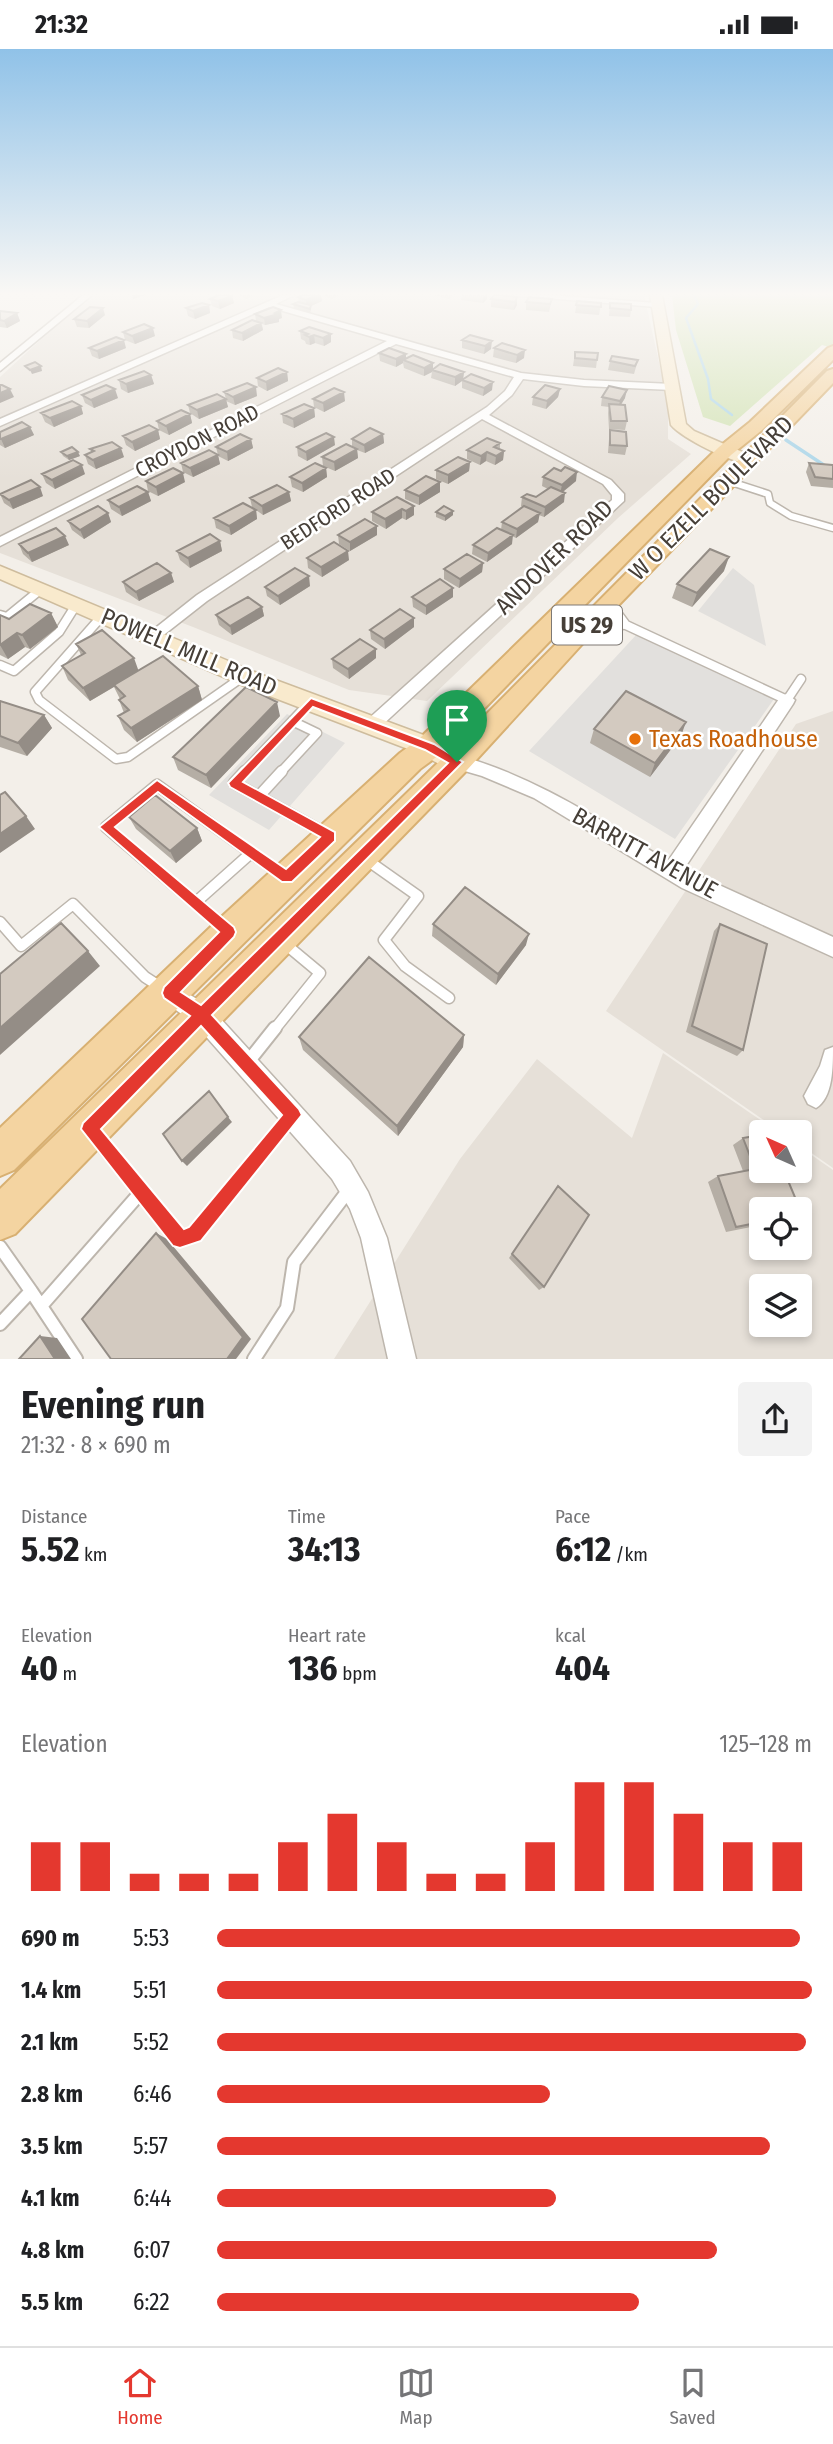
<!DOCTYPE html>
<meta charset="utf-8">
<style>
:root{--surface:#fff;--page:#f2f2f2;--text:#202124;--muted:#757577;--line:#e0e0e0;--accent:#e4382f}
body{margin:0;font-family:"Fira Sans Condensed",sans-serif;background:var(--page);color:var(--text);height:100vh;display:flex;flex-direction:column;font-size:26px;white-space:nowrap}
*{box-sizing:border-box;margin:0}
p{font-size:23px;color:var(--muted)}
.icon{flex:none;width:38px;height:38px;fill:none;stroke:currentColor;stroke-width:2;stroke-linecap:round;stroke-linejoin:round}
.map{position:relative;height:1310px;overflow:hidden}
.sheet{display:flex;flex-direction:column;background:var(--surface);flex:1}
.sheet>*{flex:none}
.needle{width:46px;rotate:315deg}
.tools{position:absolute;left:749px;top:1071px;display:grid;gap:14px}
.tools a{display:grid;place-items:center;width:63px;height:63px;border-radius:7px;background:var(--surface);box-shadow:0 4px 10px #0003;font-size:35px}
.pin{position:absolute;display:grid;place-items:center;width:60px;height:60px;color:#fff;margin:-72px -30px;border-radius:50% 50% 50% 0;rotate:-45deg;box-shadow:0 0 7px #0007}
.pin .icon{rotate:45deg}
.round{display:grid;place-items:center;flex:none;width:74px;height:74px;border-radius:7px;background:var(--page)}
.overview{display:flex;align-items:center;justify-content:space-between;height:119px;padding:0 21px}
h1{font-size:38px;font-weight:700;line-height:52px}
.stats{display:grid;grid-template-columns:repeat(3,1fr);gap:10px;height:119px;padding:7px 21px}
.stats div{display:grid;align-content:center}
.stats b{font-size:35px;font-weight:700}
.stats small{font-size:19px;font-weight:400}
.stats p{font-size:19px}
.chart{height:196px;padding:14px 21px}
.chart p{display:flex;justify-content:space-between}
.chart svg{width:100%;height:126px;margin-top:7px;stroke:var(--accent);stroke-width:6}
ul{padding:0 21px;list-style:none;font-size:23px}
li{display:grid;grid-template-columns:112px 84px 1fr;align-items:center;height:52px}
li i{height:18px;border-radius:9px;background:var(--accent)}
.status{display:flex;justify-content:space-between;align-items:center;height:49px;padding:0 35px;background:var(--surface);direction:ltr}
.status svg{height:19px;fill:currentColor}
.dock{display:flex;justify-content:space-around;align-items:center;height:98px;border-top:2px solid var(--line);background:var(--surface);font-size:19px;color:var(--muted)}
.dock a{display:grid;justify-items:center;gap:4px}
.dock .on{color:var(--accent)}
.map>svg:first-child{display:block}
</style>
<div class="status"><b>21:32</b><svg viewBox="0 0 49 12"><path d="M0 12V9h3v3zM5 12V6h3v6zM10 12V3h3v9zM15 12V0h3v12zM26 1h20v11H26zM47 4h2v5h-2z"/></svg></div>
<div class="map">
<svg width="833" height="1310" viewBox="0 0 833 1310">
<rect width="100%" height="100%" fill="#f3efe9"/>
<path fill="#e6e0d8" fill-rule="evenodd" d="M97,246H644L668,354V390L691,405L618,469L427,652L349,641L193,578L0,504V328L60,273Z
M833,662V1119L800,1096V1083H781L606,962L796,675Z
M663,1004L778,1083H761V1122H800V1098L833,1121V1310H334L460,1110L537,1010L632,1089ZM761,1160H800V1199H761ZM761,1237H800V1276H761Z"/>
<path fill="#d3e3b6" d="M672,246H833V299L822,296L730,377L703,368L676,281Z"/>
<path fill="#e2e0dd" d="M733,519L754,536L766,597L698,562Z
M637,585L774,650L675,790L529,702Z
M287,665L345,694L269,781L209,746Z"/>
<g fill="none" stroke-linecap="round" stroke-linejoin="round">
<path stroke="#acd6e9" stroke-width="2.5" d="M694,246L698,255L686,269L708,330L711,350L732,366"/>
<path stroke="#acd6e9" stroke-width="3.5" d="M786,391L833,422"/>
<g stroke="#bdb6ad" stroke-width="9">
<path id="lane-far3" d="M728,432L768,445L770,454L791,467L833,479"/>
</g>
<g stroke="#bdb6ad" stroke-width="11">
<path id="lane-far2" d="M0,566L7,568L40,541
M102,567L35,643L39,651L116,710L128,708L244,627
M592,574L626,576L609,553
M626,576L787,651L801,630
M0,616L14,622L59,583L76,556
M243,724L310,653
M280,724L317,684L292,672"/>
</g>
<g stroke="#bdb6ad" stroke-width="13">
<path id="lane-far1" d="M245,722L234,734L325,784
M259,747L282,722
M367,811L418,847L384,891L405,917L449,949
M196,853L251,804
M0,873L21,897L73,855L145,928L162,939
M224,879L106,778L157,736L282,826
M274,981L320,924L284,894"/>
</g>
<g stroke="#bdb6ad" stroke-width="16">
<path id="lane" d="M248,1013L275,979
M141,1143L180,1190L195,1185L291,1068
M0,1198L31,1242L0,1275
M31,1242L76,1310
M41,1257L141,1143L95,1087
M254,1310L287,1259L294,1213L348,1142"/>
</g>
<g stroke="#bdb6ad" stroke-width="3">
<path id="street" d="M83,246H92L0,322V314Z
M283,246H294L276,255L521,324L584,331L672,335L677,338L672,341L584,337L523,330L512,346L489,366L611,431L624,445V452L378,680H366L364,676L366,672L612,451V446L603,435L482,370L207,552L156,592H146L144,588L197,546L487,358L505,342L514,328L396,295L0,497V488L387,292L269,258L0,377V370Z
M507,246H550L656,254L660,256L656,258Z
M787,645L795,651L793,655L684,820L833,888V908L682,839L534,749L482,727L451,718L449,713L451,708L457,706C535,727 599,771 668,812L781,647Z
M169,933L210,958L350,1112L368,1143L387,1189L416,1310H388L361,1189L350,1160L332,1130L194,974L162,951L158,944L162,937Z
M833,998C833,1018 833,1049 816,1059L808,1055L804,1047L820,1017L825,1001Z"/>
</g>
<g stroke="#cebc9d" stroke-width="3">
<path id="secondary" d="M650,246H662L686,375L694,382L754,408L756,411L754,414C737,418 682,389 671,376Z
M0,517L262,626L437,691L466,706L469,713L466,720L457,723L448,720L421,705L246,638L0,530Z"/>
</g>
<g stroke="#d8b072" stroke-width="4">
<path id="primary" d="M833,297V311L762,381L731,406L439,706L420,720L14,1121L0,1127V1079L217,872L400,704L419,690L719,398L750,373L828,299Z
M833,320V334L605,570L467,721L15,1185L0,1191V1140L447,705L827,322Z"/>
</g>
<use href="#lane-far3" stroke="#fff" stroke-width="6"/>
<use href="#lane-far2" stroke="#fff" stroke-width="8"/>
<use href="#lane-far1" stroke="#fff" stroke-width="10"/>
<use href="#lane" stroke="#fff" stroke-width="12"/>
<use href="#street" fill="#fff" fill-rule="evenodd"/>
<use href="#secondary" fill="#f9eacd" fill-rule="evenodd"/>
<use href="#primary" fill="#f4d4a1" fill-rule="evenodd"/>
</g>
<path fill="#b5aea5" d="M238,246H254L247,250Z
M302,246H321L322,252L311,257L310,264L294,259L293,255L299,253L298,248Z
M323,246H339L332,250Z
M433,246H454L449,250Z
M462,246H487V250L483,254L461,251Z
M232,247L234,254L220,260L212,257L210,250Z
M517,248V256L514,261L491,258V250Z
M552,250L549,263L526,261V253Z
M577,252L601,254L599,266L575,264Z
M610,254L631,261L630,268L609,267Z
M209,256L210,264L195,270L188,267L186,259Z
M0,262L17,264L20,272L7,279L0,278Z
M255,265L282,269L279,270V273L265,276L262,275L263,281L243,292L233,289L232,281L256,272Z
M105,266L89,279L77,278L74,270Z
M300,282L331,285V293L324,297L315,294L310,296L306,295L305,292L301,290Z
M123,283L155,287L135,295L125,291Z
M470,286L491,300L484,305L462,299V291Z
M89,299H126L99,310L92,307Z
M494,299L524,309L516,314L493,308Z
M575,303L597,311L596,319L573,317Z
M379,304L406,305V310L433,314V320L464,323L463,330L492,341L483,347L462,339V332L455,337L431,329L432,323L424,327L404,319L403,314L396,318L380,312Z
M638,311L634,325L608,321L610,312Z
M287,323L288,332L267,342L258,337L257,329Z
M151,326L154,335L128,344L121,340L119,331Z
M560,340L558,348L546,360L532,356L533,348Z
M224,343L257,347L235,356L226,352L228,358L199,370L190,364L188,356L226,350Z
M82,346L118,349L94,359L85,354Z
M602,348L625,349L621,356L627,372L625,381L609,380L608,364L609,358L601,357Z
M313,350L345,352L324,363L314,358Z
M81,357L83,365L54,378L45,373L41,364Z
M314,359L315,368L294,379L283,374L282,365Z
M190,365L192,374L169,386L159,381L157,372Z
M30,378L34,386L5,399L0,396V383Z
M158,381L160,390L135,402L126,396L123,387Z
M610,381L627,397L625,406L608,404L609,390Z
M383,385L384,394L365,404L357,401L358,409L335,422L323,417L322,408L352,398V390Z
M251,390L253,399L228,412L218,407L220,415L193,428L183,423L181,414L218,406L216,398Z
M500,394V400L504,402L503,411L495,416L486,412L480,416L467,410V401Z
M335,396L307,412L298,407L297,398Z
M90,400L124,408L96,420L88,415L85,406L92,403Z
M61,403L80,407L69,411L63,407Z
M470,413L469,422L448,435L436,430V421Z
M809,414L833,416V439L811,437L806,423Z
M326,419L327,428L303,443L292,438L290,428Z
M42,425H85L55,440L46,434Z
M543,428L576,432L563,443L564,453L544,468L539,466L538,473L516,489L512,487V495L487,513L472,505L473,496L501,481L502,473L523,458L521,457L522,448H536L548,440L542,437Z
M146,432L185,433L158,447L148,442Z
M440,433V443L419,456L405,450V441Z
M148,443L151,452L122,467L111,460L108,451Z
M289,443L291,452L263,466L256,461L257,470L231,486L216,479L214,469L252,458L250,449Z
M0,445L43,447L13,460L4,454Z
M414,457V466L406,471L402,469L386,480L372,472V463Z
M436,463L453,466L445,472L436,468Z
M108,464L111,473L84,490L72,481L68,472Z
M338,486H377L350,502L339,495Z
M220,492L222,502L190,519L180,511L177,502Z
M19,495L69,496L32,513L23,505Z
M307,509L349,511L322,528L308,519Z
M483,514L482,523L459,539L444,530V520Z
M724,522L692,558L672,549L677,535Z
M171,524L174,533L139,552L126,543L123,533Z
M310,537L280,556L267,547L265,538Z
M453,539V548L426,566L413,558L412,548Z
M262,558L264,567L232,586L219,576L216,566Z
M51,564L58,578L30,600L25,598L8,610L0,606V566L9,570Z
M414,569V578L385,600L371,590L370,581Z
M76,595L139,622L198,637L202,651L137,693L124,681L118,667L124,664L119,651L120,650L114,638L90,652L68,631L62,617L81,606Z
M376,609L349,630L333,619L332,610Z
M0,652L44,666L52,679L27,707L0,698Z
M280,667L211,739L178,721L173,708Z
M594,680L681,687L650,728L590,694Z
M129,768L197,779L202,792L176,814L136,780Z
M433,875L526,896L496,936L432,887Z
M720,875L743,1001L737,1007L686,983L714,882Z
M464,986L463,998L398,1087L303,1001L299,988Z
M761,1086V1122H784L802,1165L800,1166V1160H761V1176L726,1183L708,1133L718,1127L743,1122L733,1096L743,1089Z
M558,1137L544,1238L539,1241L509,1209Z"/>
<path fill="#948d86" d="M132,246H146L133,250Z
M316,246H321L322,252L311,257L310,264V260L307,258L306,251Z
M487,246V250L483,254V247Z
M232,247L234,254L220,260L218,252Z
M517,248V256L514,261L515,253Z
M209,256L210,264L195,270L193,262Z
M103,259L105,266L89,279L87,272Z
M281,261L282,269L279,270V273L265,276L264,269Z
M17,264L20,272L7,279L4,272Z
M261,274L263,281L243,292L242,284Z
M153,279L155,287L135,295L132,287Z
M331,285V293L324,297L323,289Z
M314,286L315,294L310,296L309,288Z
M124,291L126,299L99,310L97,302Z
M492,292L491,300L484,305L485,297Z
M525,301L524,309L516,314L517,306Z
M406,305V312L403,311V314L396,318V310Z
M433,314V321H432V323L424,327V319Z
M41,317L42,322L32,325L30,321Z
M287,323L288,332L267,342L266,333Z
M464,323L463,331H462V332L455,337V328Z
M151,326L154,335L128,344L126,335Z
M493,333L492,341L483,347L484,339Z
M256,338L257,347L235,356L233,348Z
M10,340L14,348L0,354V344Z
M115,340L118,349L94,359L91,351Z
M560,340L558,348L546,360L547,352Z
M627,341L625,349L618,360L620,352Z
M344,343L345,352L324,363L323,354Z
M226,350L228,358L199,370L197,361Z
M81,357L83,365L54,378L50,369Z
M314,359L315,368L294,379L293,370Z
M190,365L192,374L169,386L166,377Z
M30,378L34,386L5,399L1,390Z
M158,381L160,390L135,402L132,393Z
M383,385L384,394L365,404L364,396Z
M334,388L335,396L307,412L306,403Z
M251,390L253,399L228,412L227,403Z
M121,399L124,408L96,420L93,411Z
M357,400L358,409L335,422L334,413Z
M504,402L503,411L495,416L496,407Z
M78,403L80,407L69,411L67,407Z
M487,403L486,412L480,416L481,407Z
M218,406L220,415L193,428L190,419Z
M470,413L469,422L448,435V426Z
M82,416L85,425L55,440L52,431Z
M326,419L327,428L303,443L302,434Z
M577,423L576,432L560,445L562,436Z
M183,424L185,433L158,447L156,438Z
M440,433V443L419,456V447Z
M40,438L43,447L13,460L9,451Z
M148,443L151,452L122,467L119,458Z
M289,443L291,452L263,466L262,457Z
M565,444L564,453L544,468L545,458Z
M414,457V466L406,471V462Z
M402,460V469L386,480L385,470Z
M256,461L257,470L231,486L229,477Z
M453,462V466L445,472V467Z
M108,464L111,473L84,490L80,481Z
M540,464L538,473L516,489L517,480Z
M377,477V486L350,502V493Z
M513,486L512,495L487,513L488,504Z
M65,487L69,496L32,513L28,504Z
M220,492L222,502L190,519L188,509Z
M348,502L349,511L322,528L321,518Z
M729,508L724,522L692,558L697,544Z
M483,514L482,523L459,539L460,530Z
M171,524L174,533L139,552L136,543Z
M309,527L310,537L280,556L278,547Z
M453,539V548L426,566V557Z
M262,558L264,567L232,586L230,577Z
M51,564L58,578L30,600L22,586Z
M414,569V578L385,600L384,590Z
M17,584L25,598L8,610L0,596Z
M376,600V609L349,630L348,620Z
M134,609L139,623L90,652L83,639Z
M198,637L202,651L137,693L131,679Z
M277,653L280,667L211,739L206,726Z
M44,666L52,679L27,707L18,694Z
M686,673L681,687L650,728L655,714Z
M26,767L35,780L0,804V785Z
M197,779L202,792L176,814L170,802Z
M529,885L526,896L496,936L498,925Z
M88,902L100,917L0,1006V979Z
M464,986L463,998L398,1087L397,1077Z
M228,1068L232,1073L187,1117L182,1112Z
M156,1184L167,1190L251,1290L236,1310H227Z
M40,1287L57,1289L71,1310H55Z"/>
<path fill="#d3cac0" stroke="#948d86" stroke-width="2" d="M219,246H231L232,247L218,252L210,250Z
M302,246H316L306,251L298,248Z
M494,246H499L517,248L515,253L491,250Z
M529,248L552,250L550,255L526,253Z
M577,252L601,254V258L576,256Z
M298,253L311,256L310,260L293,255Z
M202,254L209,256L193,262L186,259Z
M610,254L631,255V261L610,259Z
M90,258L103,259L87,272L74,270Z
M273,258L281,261L275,264L278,265L264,269L255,265Z
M0,262L17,264L4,272L0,271Z
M252,271L261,274L242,284L232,281Z
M144,275L153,279L132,287L123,283Z
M309,278L331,285L323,289L314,286L309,288L305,286L308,285L300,282Z
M470,286L492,292L485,297L462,291Z
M116,288L124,291L97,302L89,299Z
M502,294L525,301L517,306L494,299Z
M389,299L406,305L396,310L379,304Z
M575,303L598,304L597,311L575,309Z
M413,306L433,314L424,319L403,311Z
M612,307L638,311L635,317L610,312Z
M35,313L41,317L30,321L25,317Z
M440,315L464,323L455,328L432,321Z
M278,319L287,323L266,333L257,329Z
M144,322L151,326L126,335L119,331Z
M471,325L493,333L484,339L462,331Z
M247,334L256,338L233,348L224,343Z
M0,336H2L10,340L0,344Z
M106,336L115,340L91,351L82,346Z
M545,336L560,340L547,352L533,348Z
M609,337L627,341L620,352L602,348Z
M334,339L344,343L323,354L313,350Z
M217,345L226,350L197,361L188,356Z
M72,352L81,357L50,369L41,364Z
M304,355L314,359L293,370L282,365Z
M609,355L625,356L627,372H611Z
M181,361L190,365L166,377L157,372Z
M22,373L30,378L1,390H0V383Z
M149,376L158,381L132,393L123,387Z
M370,379L383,385L364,396L352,390Z
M610,381L626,383L627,397L610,396Z
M326,384L334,388L306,403L297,398Z
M240,385L251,390L227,403L216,398Z
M487,389L500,394L494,398L504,402L496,407L487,403L481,407L467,401Z
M112,393L121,399L93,411L85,406L94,402L90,400Z
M346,395L357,400L334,413L322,408Z
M72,398L78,403L67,407L61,403Z
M209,401L218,406L190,419L181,414Z
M458,408L470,413L448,426L436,421Z
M73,411L82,416L52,431L42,425Z
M315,414L326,419L302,434L290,428Z
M809,414L833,416V430L815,428Z
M565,418L577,423L562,436L543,428L554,419L561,422Z
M173,419L183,424L156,438L146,432Z
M426,427L440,433L419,447L405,441Z
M31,431L40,438L9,451L0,445Z
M277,436L289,443L262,457L250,449Z
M137,437L148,443L119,458L108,451Z
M551,438L565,444L545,458L522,448L527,445L536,448Z
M397,448L414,457L406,462L402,460L385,470L372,463Z
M243,454L256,461L229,477L214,469Z
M98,457L108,464L80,481L68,472Z
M444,457L453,462L445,467L436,463Z
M524,457L540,464L517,480L502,473Z
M365,470L377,477L350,493L338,486Z
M56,479L65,487L28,504L19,495Z
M497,479L513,486L488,504L473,496Z
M210,485L220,492L188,509L177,502Z
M334,493L348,502L321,518L307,509Z
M710,500L729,508L697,544L677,535Z
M467,505L483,514L460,530L444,520Z
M157,514L171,524L136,543L123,533Z
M295,519L309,527L278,547L265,538Z
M440,530L453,539L426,557L412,548Z
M248,548L262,558L230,577L216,566Z
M30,555L51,564L22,586L17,584L0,596V566L9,570Z
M400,560L414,569L384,590L370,581Z
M102,581L134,609L83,639L62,617L85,604L76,595Z
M360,590L376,600L348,620L332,610Z
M163,607L198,637L131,679L118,667L129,661L119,651L125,647L114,636Z
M246,638L277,653L206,726L173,708Z
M626,642L686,673L655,714L594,680Z
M0,652L44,666L18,694L0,687Z
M5,743L26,767L0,785V746Z
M155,746L197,779L170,802L129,768Z
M465,838L529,885L498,925L433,875Z
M61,874L88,902L0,979V925Z
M720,875L767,895L743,1001L692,977Z
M369,908L464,986L397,1077L299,988Z
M209,1042L228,1068L182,1112L163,1085Z
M761,1086V1122H784L802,1165L800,1166V1160H761V1173L736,1178L718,1127L755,1120L743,1089Z
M558,1137L589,1166L544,1238L512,1205Z
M156,1184L243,1288L227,1310H111L82,1270Z
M40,1287L55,1310H19Z"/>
<linearGradient id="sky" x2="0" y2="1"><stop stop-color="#90c2e8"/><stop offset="0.57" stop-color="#faf8f5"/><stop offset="1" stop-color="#faf8f5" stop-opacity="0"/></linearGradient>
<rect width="833" height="430" fill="url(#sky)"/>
<path fill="#e4382f" stroke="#fff" stroke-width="2" fill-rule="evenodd" d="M311,649L434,695L463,713L212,966L299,1060L302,1066L201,1192L180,1199L173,1197L81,1080L83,1074L190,967L164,949L162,944L164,938L219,883L99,778L157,731L286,820L320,788L230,738L228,734ZM313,658L425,701L448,714L201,956L181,943L234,888L236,883L234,878L115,778L158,743L282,833H292L335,792V783L243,733ZM201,977L282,1066L189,1178L184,1180L101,1080Z"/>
<circle fill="#e8710a" stroke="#fff" stroke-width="2.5" cx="635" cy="690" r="7"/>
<g text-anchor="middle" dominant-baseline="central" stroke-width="5" stroke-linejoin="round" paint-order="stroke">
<g font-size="21" fill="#463f38" stroke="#fff">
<text transform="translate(197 392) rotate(-27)">CROYDON ROAD</text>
<text transform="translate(338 460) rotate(-33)">BEDFORD ROAD</text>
</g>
<rect fill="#fff" stroke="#7e7974" stroke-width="2" x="552" y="556.5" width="70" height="39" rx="5"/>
<g font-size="23" font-weight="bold" fill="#463f38">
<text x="587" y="576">US 29</text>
</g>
<g font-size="24" fill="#463f38" stroke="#fff">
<text transform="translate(711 449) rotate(-45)">W O EZELL BOULEVARD</text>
<text transform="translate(554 508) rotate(-44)">ANDOVER ROAD</text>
<text transform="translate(189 603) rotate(23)">POWELL MILL ROAD</text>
<text transform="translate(645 804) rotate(29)">BARRITT AVENUE</text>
</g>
<g font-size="24" fill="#c56008" stroke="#fff" text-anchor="start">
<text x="649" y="690">Texas Roadhouse</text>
</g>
</g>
</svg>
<div class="tools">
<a><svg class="needle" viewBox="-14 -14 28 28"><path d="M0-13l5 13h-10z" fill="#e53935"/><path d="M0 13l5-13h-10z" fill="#757577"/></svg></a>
<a><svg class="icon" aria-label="locate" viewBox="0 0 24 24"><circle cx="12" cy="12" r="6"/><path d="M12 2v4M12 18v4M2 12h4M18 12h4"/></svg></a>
<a><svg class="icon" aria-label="layers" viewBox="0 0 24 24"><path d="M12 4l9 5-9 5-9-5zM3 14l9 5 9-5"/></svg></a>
</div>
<div class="pin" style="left:457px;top:713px;background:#1e9e55"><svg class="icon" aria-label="arrive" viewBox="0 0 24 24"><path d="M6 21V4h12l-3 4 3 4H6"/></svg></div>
</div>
<section class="sheet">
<div class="overview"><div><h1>Evening run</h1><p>21:32 · 8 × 690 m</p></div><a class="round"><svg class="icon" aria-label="share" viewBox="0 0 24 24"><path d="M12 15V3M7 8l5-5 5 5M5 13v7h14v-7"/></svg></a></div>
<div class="stats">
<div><p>Distance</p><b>5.52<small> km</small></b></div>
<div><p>Time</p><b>34:13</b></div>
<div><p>Pace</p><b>6:12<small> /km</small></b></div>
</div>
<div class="stats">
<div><p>Elevation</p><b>40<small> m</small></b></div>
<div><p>Heart rate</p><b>136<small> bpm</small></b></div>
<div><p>kcal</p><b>404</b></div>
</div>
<div class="chart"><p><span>Elevation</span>125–128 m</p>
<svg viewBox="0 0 160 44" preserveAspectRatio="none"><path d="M5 44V27M15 44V27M25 44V38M35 44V38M45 44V38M55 44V27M65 44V17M75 44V27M85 44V38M95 44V38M105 44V27M115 44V6M125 44V6M135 44V17M145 44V27M155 44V27"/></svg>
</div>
<ul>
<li><b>690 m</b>5:53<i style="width:98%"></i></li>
<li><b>1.4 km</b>5:51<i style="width:100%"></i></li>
<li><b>2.1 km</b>5:52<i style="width:99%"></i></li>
<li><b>2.8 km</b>6:46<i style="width:56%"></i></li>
<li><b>3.5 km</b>5:57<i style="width:93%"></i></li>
<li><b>4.1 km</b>6:44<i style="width:57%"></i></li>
<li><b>4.8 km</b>6:07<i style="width:84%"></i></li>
<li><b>5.5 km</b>6:22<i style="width:71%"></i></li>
</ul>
</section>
<nav class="dock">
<a class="on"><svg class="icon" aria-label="home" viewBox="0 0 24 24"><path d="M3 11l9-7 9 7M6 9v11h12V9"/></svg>Home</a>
<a><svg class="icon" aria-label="map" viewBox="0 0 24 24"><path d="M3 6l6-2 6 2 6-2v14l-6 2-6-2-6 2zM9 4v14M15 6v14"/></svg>Map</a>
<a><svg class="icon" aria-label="saved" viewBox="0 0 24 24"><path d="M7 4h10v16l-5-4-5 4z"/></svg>Saved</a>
</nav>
